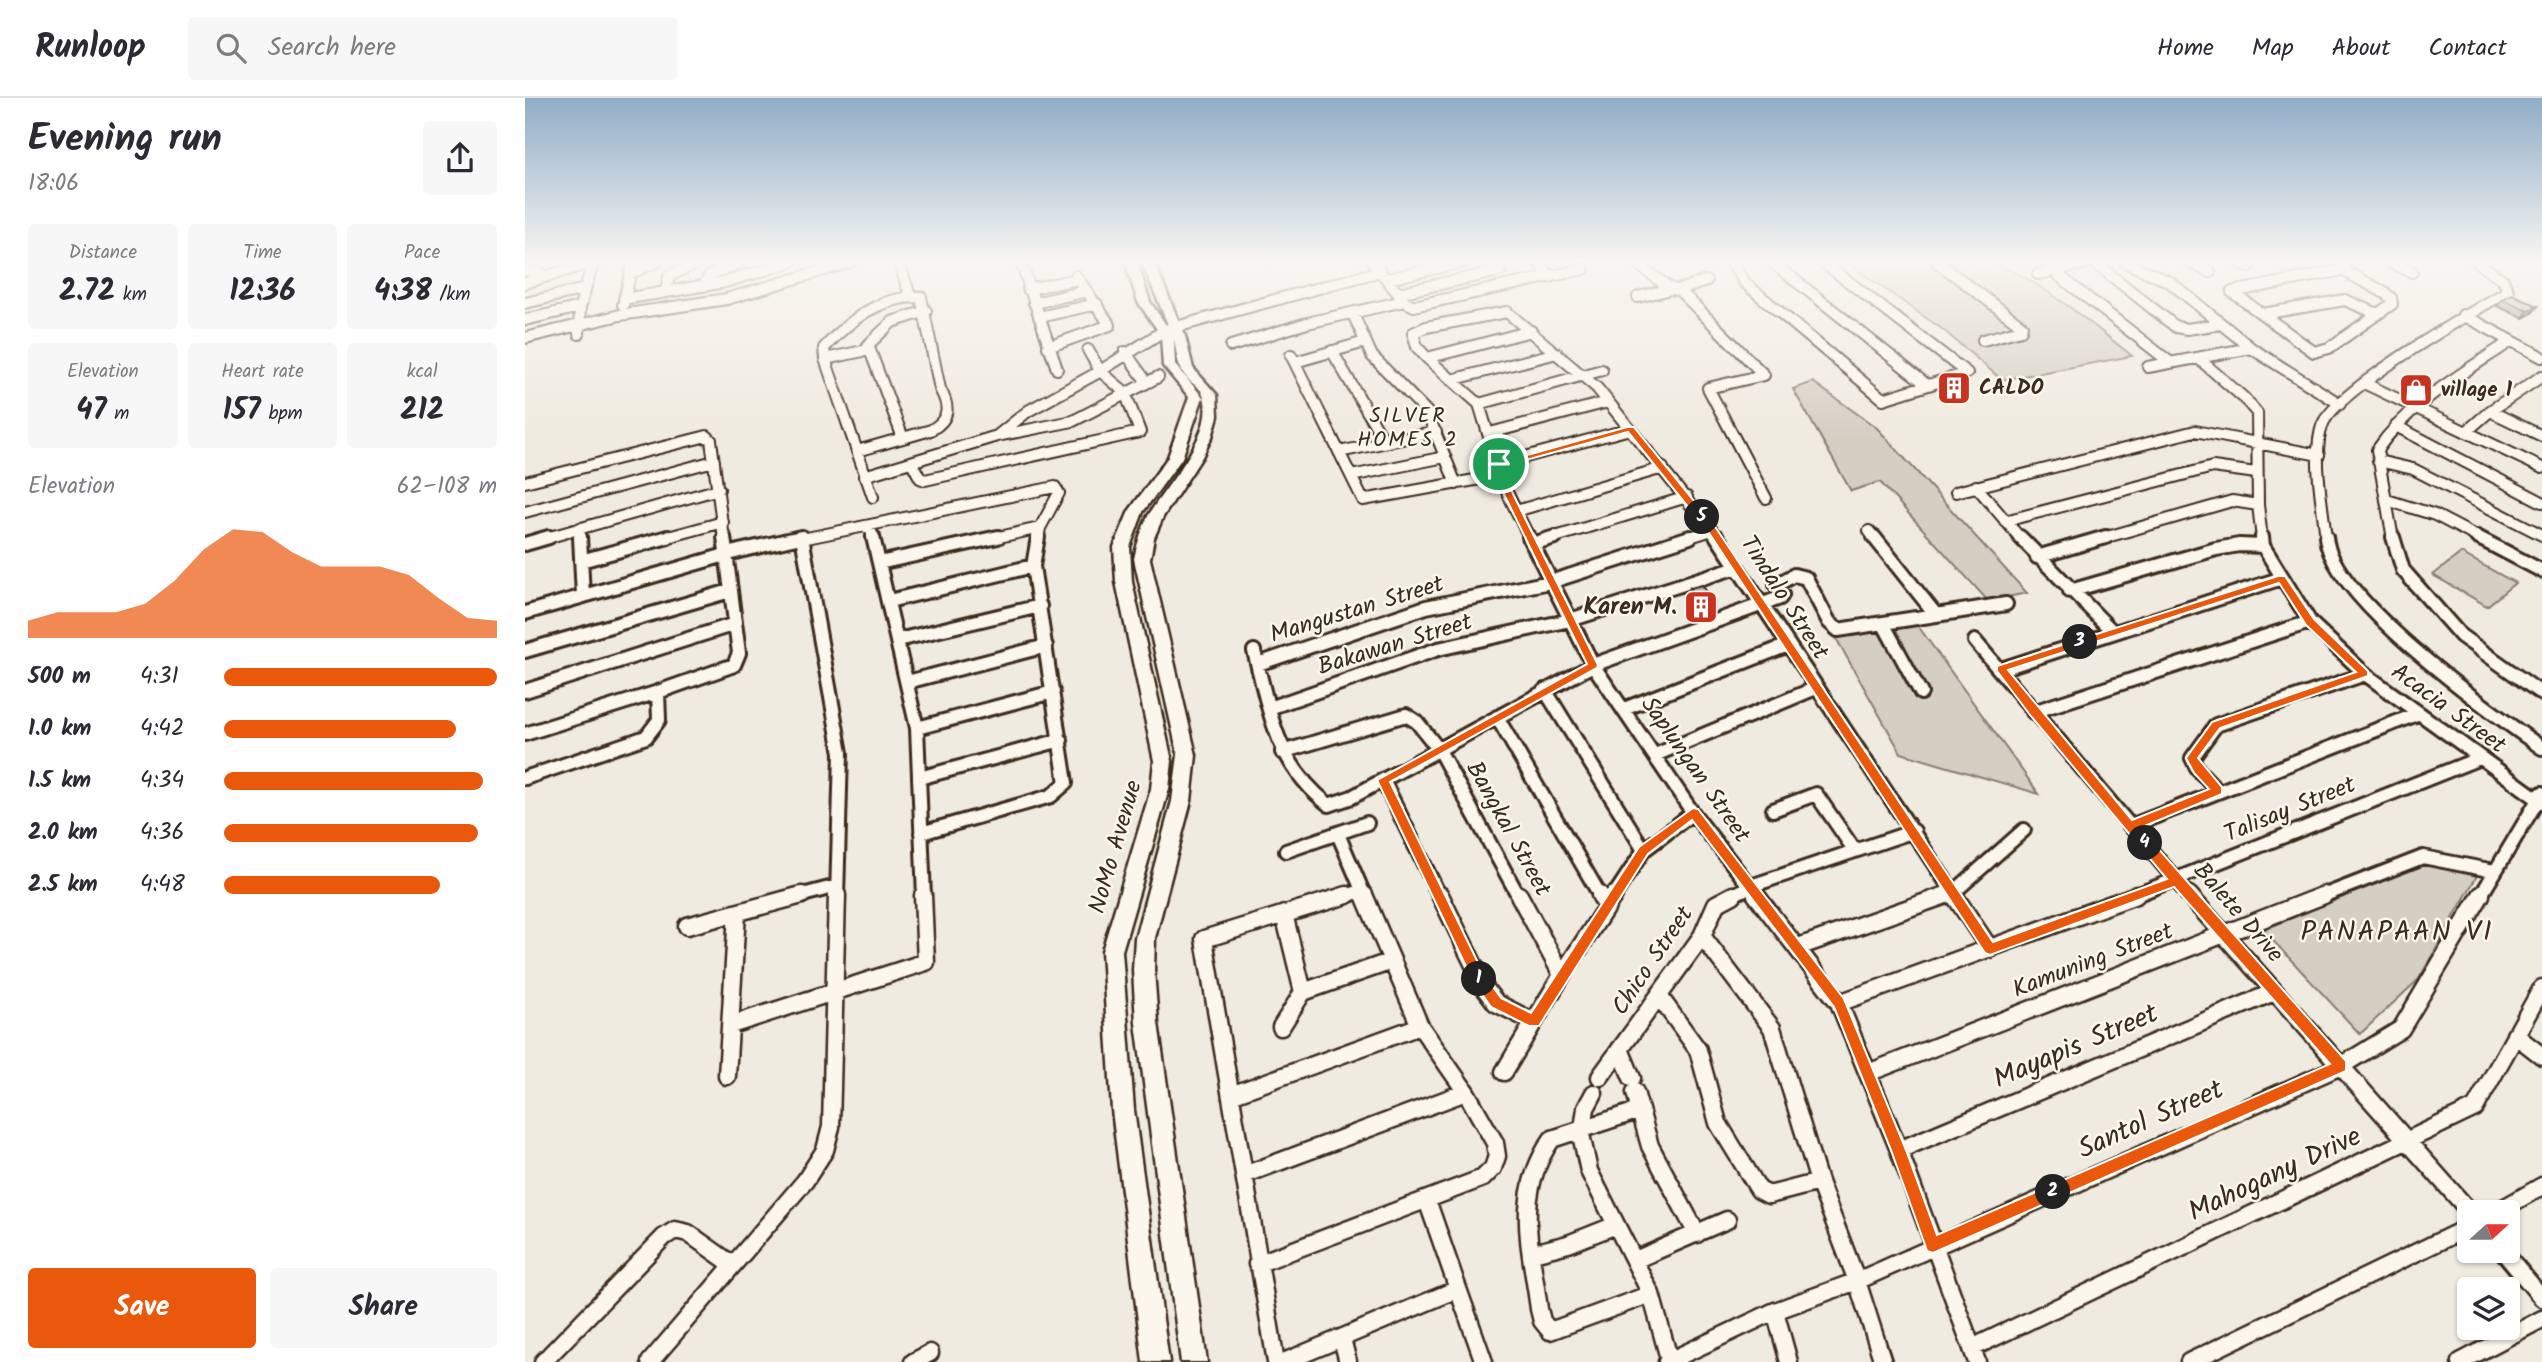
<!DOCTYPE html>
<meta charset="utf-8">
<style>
:root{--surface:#fff;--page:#f7f7f7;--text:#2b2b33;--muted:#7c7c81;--line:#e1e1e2;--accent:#ea580c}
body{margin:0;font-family:Kalam,sans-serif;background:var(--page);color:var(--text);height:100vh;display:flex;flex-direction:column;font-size:26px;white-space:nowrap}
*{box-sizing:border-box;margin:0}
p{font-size:23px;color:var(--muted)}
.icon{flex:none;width:38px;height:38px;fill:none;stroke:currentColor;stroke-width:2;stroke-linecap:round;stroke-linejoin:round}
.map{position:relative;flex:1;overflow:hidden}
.drawer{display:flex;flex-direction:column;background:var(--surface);width:525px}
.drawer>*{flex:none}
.needle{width:46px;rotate:69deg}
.tools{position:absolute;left:1932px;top:1102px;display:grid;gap:14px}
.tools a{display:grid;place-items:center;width:63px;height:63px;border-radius:7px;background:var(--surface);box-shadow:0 2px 5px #0004;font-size:35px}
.pin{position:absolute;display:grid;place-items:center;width:60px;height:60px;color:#fff;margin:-30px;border:4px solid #fff;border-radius:50%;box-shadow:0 2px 7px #0007}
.km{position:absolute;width:35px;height:35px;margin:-18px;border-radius:50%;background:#222;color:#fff;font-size:19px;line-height:35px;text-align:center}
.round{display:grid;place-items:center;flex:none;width:74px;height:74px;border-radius:7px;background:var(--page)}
.headline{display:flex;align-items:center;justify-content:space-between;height:119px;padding:0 28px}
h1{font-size:38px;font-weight:700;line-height:52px}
.stats{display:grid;grid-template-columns:repeat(3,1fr);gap:10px;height:119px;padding:7px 28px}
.stats div{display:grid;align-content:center;border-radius:7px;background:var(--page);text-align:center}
.stats b{font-size:30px;font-weight:700}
.stats small{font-size:19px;font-weight:400}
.stats p{font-size:19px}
.chart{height:196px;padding:14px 28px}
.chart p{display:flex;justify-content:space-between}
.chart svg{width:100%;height:126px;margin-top:7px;fill:var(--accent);opacity:.7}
.primary-button{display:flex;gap:14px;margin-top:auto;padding:14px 28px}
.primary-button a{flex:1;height:80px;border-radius:7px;background:var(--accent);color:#fff;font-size:28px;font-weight:700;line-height:80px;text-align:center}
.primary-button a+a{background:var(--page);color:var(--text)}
ul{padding:0 28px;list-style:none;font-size:23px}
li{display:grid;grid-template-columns:112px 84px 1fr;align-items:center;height:52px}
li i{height:18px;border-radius:9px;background:var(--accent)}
header{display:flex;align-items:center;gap:42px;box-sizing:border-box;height:98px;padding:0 35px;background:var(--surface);border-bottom:2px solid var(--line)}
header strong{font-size:33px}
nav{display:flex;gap:38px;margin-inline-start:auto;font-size:24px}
.search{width:490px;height:63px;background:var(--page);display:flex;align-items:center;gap:18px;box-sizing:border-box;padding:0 24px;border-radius:7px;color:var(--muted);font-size:26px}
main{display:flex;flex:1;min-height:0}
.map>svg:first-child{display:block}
</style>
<header>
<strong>Runloop</strong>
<div class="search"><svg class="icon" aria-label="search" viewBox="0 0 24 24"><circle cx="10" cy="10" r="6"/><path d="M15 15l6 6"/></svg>Search here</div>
<nav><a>Home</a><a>Map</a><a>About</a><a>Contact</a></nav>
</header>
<main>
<section class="drawer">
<div class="headline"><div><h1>Evening run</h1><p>18:06</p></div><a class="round"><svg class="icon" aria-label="share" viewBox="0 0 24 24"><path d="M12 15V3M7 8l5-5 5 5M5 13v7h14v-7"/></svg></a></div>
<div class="stats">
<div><p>Distance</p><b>2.72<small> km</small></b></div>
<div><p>Time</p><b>12:36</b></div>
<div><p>Pace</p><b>4:38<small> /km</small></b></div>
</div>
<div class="stats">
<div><p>Elevation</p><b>47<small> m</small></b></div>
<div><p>Heart rate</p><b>157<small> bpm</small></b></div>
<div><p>kcal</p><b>212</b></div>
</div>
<div class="chart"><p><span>Elevation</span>62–108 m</p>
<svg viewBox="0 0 160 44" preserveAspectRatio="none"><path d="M0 44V38L10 35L20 35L30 35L40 32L50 24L60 13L70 6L80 7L90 14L100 19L110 19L120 19L130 22L140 30L150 37L160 38V44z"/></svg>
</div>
<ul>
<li><b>500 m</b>4:31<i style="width:100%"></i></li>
<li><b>1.0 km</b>4:42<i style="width:85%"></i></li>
<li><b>1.5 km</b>4:34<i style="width:95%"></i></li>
<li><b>2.0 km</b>4:36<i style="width:93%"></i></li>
<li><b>2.5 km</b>4:48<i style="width:79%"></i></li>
</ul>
<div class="primary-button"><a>Save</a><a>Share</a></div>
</section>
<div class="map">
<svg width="2017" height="1264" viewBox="0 0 2017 1264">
<rect width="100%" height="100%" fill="#f0ebe0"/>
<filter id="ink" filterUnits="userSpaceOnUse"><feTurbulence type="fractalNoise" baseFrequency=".0143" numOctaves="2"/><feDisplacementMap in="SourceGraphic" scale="14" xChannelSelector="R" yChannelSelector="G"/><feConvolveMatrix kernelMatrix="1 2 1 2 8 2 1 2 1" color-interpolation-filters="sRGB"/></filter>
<g filter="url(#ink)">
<path fill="#d5cec3" stroke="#887c70" stroke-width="2" d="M1321,164C1366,164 1416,160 1460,164C1498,168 1576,233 1607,258L1477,282L1417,231Z
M1288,284L1352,330L1502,495L1463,503L1355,384L1326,393L1268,291Z
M1936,455L1990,485L1962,508L1908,477Z
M1388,521L1514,696L1376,655L1307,533Z
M1911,761L1954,774L1894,881L1835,936L1738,832Z"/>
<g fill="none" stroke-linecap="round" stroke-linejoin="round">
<g stroke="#3b2a1e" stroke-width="14">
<path id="minor-far2" d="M374,164L385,198
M496,164L532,271
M848,164L879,203L889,208L1059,171
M1013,164L1026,179
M1110,164L1146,191
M1206,164L1220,185L1358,301L1442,275
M1247,164L1402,287
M1298,164L1442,275
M1412,164L1497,228L1496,232L1458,242
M1569,164L1651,229L1662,231L1695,226
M1600,164L1645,184L1726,250L1815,306
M1664,164L1685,174
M1714,164L1724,169
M1864,164L1887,174
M0,172L15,175L16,180
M1528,173L1646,265
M106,175L131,164
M1513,176L1566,164
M862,181L938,164
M0,185L68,164
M179,187L185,177L214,164
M503,191L553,181
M1154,192L1181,183
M141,193L144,178L174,164
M1707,194L1789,254L1804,250L1867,206L1866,200L1860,195L1818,172L1820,164
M1707,194L1818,172
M873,195L975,173
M1113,199L1146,191L1154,192L1239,277L1183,290L1241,400
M99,201L200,184L266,164
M0,205L60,191
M509,205L562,193
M98,207L108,164
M828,216L847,258L902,314L931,386
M1737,216L1820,202L1853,216
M1938,217L2017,259
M514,219L572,206
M0,222L55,209
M54,236L55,209L68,164
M0,240L95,217L202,201L326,164
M706,248L782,225L879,203
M523,249L585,227L551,178
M807,253L860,344
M600,254L621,283
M766,257L838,402L961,380
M902,260L1006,233
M1673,260L1719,300L1732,315L1733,407L1737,441
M300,261L343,252
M770,264L840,244
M1623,269L1726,250
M926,282L1032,255
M1843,287L2017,370
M954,306L1077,272
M1965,313L2017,338
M1871,328L2017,404
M1942,333L1965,313L2017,278
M965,335L1083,304
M472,338L503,313L572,275L640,232L856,173
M378,340L343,247L367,224L401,213
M332,353L406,332C425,321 425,309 415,291L396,199C355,198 326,221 299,250L300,261L348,399
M814,354L911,334
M1853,363L1888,371L2017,437
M387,365L395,380L400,382L615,334L600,294L575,273L563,252
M974,366L1105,331
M339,378L472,338L548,323L633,279
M826,378L920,359
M0,384L182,338L186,342L199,441
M1451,388L1496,441
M1431,394L1670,333L1794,357
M1862,402L1910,417L1956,441
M991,413L1138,370
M0,414L189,363
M1480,423L1688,369L1731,375
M345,428L348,441
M55,430V441
M1344,433L1350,441
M18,441L194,391
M136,441L198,424
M268,441L277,439
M277,441L530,389L534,395L515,430L513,441
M465,441L515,430
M1005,441L979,388L954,306L902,260L892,249L888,235L901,229L982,214L1072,290L1193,441
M1024,441L1162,399
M1159,441L1187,432
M1575,441L1707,403L1733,407
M1801,441C1798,409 1787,359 1797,328C1808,294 1947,214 1983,193L1978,182L1952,164
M1868,441L1852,352C1885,304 1939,275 1986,243"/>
</g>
<g stroke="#3b2a1e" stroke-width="18">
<path id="minor-far1" d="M55,439L58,498
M277,439L316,655L312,799
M348,439L392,630L399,799
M1004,439L1068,567L1168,715L1233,799
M1192,439L1431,799
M1349,439L1411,517L1481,506
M1495,439L1587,533
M1737,439L1738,448L1785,524L1840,576L2017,704
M1801,439C1806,500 1966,614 2017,650
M1868,439L1878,472L1936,538L2017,596
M1952,439L2017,473
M0,446L24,439
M1007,446L1030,439
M1512,459L1581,439
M56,463L143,439
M354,465L473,439
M1545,493L1691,451L1714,447L1738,448
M364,503L508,468
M0,515L214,453L276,439
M1359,527L1396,595
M373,542L515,508
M1450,543L1665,799
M0,553L205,493
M729,553C745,614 751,666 804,707L827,699L1068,567L1255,500L1257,497L1251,487L1269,477L1281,480L1304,524L1313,532L1411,517
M733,566L901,509L1025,484L1165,439
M1476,571L1757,480
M382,584L521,548
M1020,592L1119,752
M0,593L210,526
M744,610L913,551L1045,522L1212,469
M1099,611L1263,547
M1508,614L1785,524
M972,619L1076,799
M392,630L528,594
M0,636L133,594
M757,654L881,617L892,624L914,652L994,799
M1130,657L1291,590
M0,680L121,639L134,622L133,594L209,567L214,555L199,439
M394,680L536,642
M858,682L915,799
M1693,693L1673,672L1667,660L1691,627L1840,576
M1248,712L1291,696L1330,753
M1606,728L1892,616
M396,735L526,698L541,685L508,468L513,439
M813,736L840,799
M761,753L842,725
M270,799L312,788
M817,799L837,793
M1088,799L1119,752L1168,715
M1204,799L1226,788L1389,733
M1416,799L1428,795L1499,732
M1606,799L1955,660
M1795,799L1898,759L1969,773
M1955,799L2017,695"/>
</g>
<g stroke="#3b2a1e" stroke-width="21">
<path id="minor" d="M915,797L961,892L971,905L1009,924
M994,797L1037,877
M1075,797L1082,809
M1231,797L1314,905L1374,1052L1452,1264
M1429,797L1465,851
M1664,797L1946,1115
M759,816L778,894
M162,828L277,797
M1177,838L1247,930L1294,1084L1332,1183L1358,1264
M1273,849L1421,797
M1134,898L1173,952L1193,1025L1234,1092L1244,1097L1294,1084
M1314,905L1611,797
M206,927L401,864L398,797
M756,929L778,894L867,863
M1990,937L2017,958
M1095,951L1107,980
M979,974L1037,877L1089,797
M1343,975L1799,797
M202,978L212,815
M1075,979L1177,838L1191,806L1208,797
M1110,994L1125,1048L1172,1136
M706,997L895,928
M1115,1012L1027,1041C988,1097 1006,1149 1014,1211L1017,1223L1025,1233L1126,1196
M1058,1031L1061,1010L1069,995
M1055,1032L1064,1073L1126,1196L1145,1264
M1374,1052L1749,894
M719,1077L941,994
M902,1102L933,1191
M1970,1115L2017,1088
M1978,1153L2017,1200
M1008,1155L1043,1146L1091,1127
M1110,1162L1202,1122
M732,1166L958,1080L968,1070L972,1058L970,1045L941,994L895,928L839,797
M1250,1213L1264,1264
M817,1241L823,1264
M1447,1250L1950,1010L2017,890
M18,1264L139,1139L150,1132L163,1135L208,1167
M125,1264L280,1083L300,1052L306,1029L312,797
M388,1264L405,1255
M751,1264L679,841L822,797
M759,1264L933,1191L959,1264
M1142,1264L1250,1213L1332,1183L1816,968L1876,931L1956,797
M1664,1264L1944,1129
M1935,1264L2017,1221"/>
</g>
<g stroke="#3b2a1e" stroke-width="5">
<path id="secondary" d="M600,164H612L625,204L646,234L617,164H629L660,238L668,270L692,297L693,318L687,339L677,359L638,419L629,440L625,461L671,657L666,703L630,840L629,872L633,925L682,1264H656L611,925L608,872L610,840L647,703L653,657L609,461C612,446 616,434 622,420C639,388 693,335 678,296C675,289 667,286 663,281C652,270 652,255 649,241L650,267L678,299L657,360L618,414L605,449L607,484L647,663L644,691L597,853L609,1012L644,1264H618L587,1012L577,853L626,691L629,663L591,484L589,449L604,413L643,359L664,299L638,268L636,237L613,204Z"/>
</g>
<use href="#minor-far2" stroke="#fbf7ec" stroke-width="10"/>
<use href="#minor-far1" stroke="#fbf7ec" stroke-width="12"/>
<use href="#minor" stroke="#fbf7ec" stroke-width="16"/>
<use href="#secondary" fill="#fbf7ec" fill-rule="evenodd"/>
</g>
<path fill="#a59e95" stroke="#3b2a1e" stroke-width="2" d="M1977,201L2013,208L2007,215L1998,220L1972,208Z
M1165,490L1187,515L1176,519L1164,502Z"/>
<path fill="#868179" stroke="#3b2a1e" stroke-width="2" d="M2013,208L2007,215L1998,220L2003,213Z
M1189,504L1187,515L1176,519L1178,508Z"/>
<path fill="#c0b8ad" stroke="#3b2a1e" stroke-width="2" d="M1987,196L2013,208L2003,213L1977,201Z
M1177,487L1189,504L1178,508L1165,490Z"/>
</g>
<linearGradient id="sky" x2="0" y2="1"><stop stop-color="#90adc8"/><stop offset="0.48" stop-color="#f8f6f1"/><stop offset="1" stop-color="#f8f6f1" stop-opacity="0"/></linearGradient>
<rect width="2017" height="341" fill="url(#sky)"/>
<path fill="#ea580c" stroke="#fff" stroke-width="2" fill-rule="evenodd" d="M1102,329H1109L1191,430L1468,844L1642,781L1505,617L1472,573V568L1753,478H1760L1789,521L1843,573V578L1695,630L1673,660L1697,689V696L1615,730L1821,963V973L1408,1155L1402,1153L1400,1147L1366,1052L1309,909L1167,722L1123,756L1014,928H1004L966,909L948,883L852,682L1062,566L975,388L970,366ZM1103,334L1184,435L1460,855L1465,857L1649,789L1805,966L1412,1137L1381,1052L1319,901L1173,711L1168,710L1114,749L1006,915L976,900L958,875L865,684L1072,570L1073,567L984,388L979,368ZM1754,485L1781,527L1831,574L1687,624L1661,660L1669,675L1684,691L1607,722L1483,572Z"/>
<defs>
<g id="building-square" transform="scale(1.75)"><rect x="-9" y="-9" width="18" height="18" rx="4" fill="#c8321e" stroke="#fbf7ec"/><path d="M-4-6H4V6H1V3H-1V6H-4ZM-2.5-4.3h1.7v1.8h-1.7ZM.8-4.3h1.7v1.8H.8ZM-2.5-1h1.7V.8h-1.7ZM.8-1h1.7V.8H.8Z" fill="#fff"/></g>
<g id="shop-square" transform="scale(1.75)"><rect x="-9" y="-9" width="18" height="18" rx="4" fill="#c8321e" stroke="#fbf7ec"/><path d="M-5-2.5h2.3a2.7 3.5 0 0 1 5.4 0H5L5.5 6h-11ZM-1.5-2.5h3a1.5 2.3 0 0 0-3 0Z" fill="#fff"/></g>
</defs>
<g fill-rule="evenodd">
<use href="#building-square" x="1429" y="290"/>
<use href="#shop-square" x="1891" y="292"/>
<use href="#building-square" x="1176" y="509"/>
</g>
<g text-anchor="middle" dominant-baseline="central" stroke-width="5" stroke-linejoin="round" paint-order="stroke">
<g font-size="21" font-weight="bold" fill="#3b2a1e" stroke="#fbf7ec" text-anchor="start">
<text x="1454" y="290">CALDO</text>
<text x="1916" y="292">village 1</text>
</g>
<g font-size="21" letter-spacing="2" fill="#3b2a1e" stroke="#fbf7ec">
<text x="883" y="318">SILVER<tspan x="883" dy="24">HOMES 2</tspan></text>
</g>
<g font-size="24" fill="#3b2a1e" stroke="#fbf7ec">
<text transform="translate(1259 500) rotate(57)">Tindalo Street</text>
<text transform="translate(832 512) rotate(-17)">Mangustan Street</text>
<text transform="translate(870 547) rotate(-17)">Bakawan Street</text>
<text transform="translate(1923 611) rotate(36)">Acacia Street</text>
<text transform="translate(1170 672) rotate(55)">Saplungan Street</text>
<text transform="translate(1765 712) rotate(-22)">Talisay Street</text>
<text transform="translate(983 731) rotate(61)">Bangkal Street</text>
<text transform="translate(591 749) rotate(-74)">NoMo Avenue</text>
<text transform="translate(1713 815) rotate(49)">Balete Drive</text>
<text transform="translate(1128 863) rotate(-56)">Chico Street</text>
<text transform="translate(1568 863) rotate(-21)">Kamuning Street</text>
</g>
<g font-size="24" font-weight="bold" fill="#3b2a1e" stroke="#fbf7ec" text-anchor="end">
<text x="1152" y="509">Karen M.</text>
</g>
<g font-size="28" letter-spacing="2" fill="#3b2a1e" stroke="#fbf7ec">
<text x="1872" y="834">PANAPAAN VI</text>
</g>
<g font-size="28" fill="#3b2a1e" stroke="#fbf7ec">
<text transform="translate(1551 949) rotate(-23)">Mayapis Street</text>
<text transform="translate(1626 1022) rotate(-24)">Santol Street</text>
<text transform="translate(1750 1077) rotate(-25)">Mahogany Drive</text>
</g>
</g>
</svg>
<div class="tools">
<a><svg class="needle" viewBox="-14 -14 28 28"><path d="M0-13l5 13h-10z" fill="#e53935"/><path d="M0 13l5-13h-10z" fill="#7c7c81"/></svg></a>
<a><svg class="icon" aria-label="layers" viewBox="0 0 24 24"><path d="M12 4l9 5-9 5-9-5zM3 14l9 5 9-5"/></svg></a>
</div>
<div class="pin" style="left:974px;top:366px;background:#1e9e55"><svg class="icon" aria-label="arrive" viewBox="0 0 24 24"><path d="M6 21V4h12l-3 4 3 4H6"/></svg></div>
<b class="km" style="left:954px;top:881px">1</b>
<b class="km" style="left:1528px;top:1094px">2</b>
<b class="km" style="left:1555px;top:544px">3</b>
<b class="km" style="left:1620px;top:745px">4</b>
<b class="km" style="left:1177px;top:419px">5</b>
</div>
</main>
